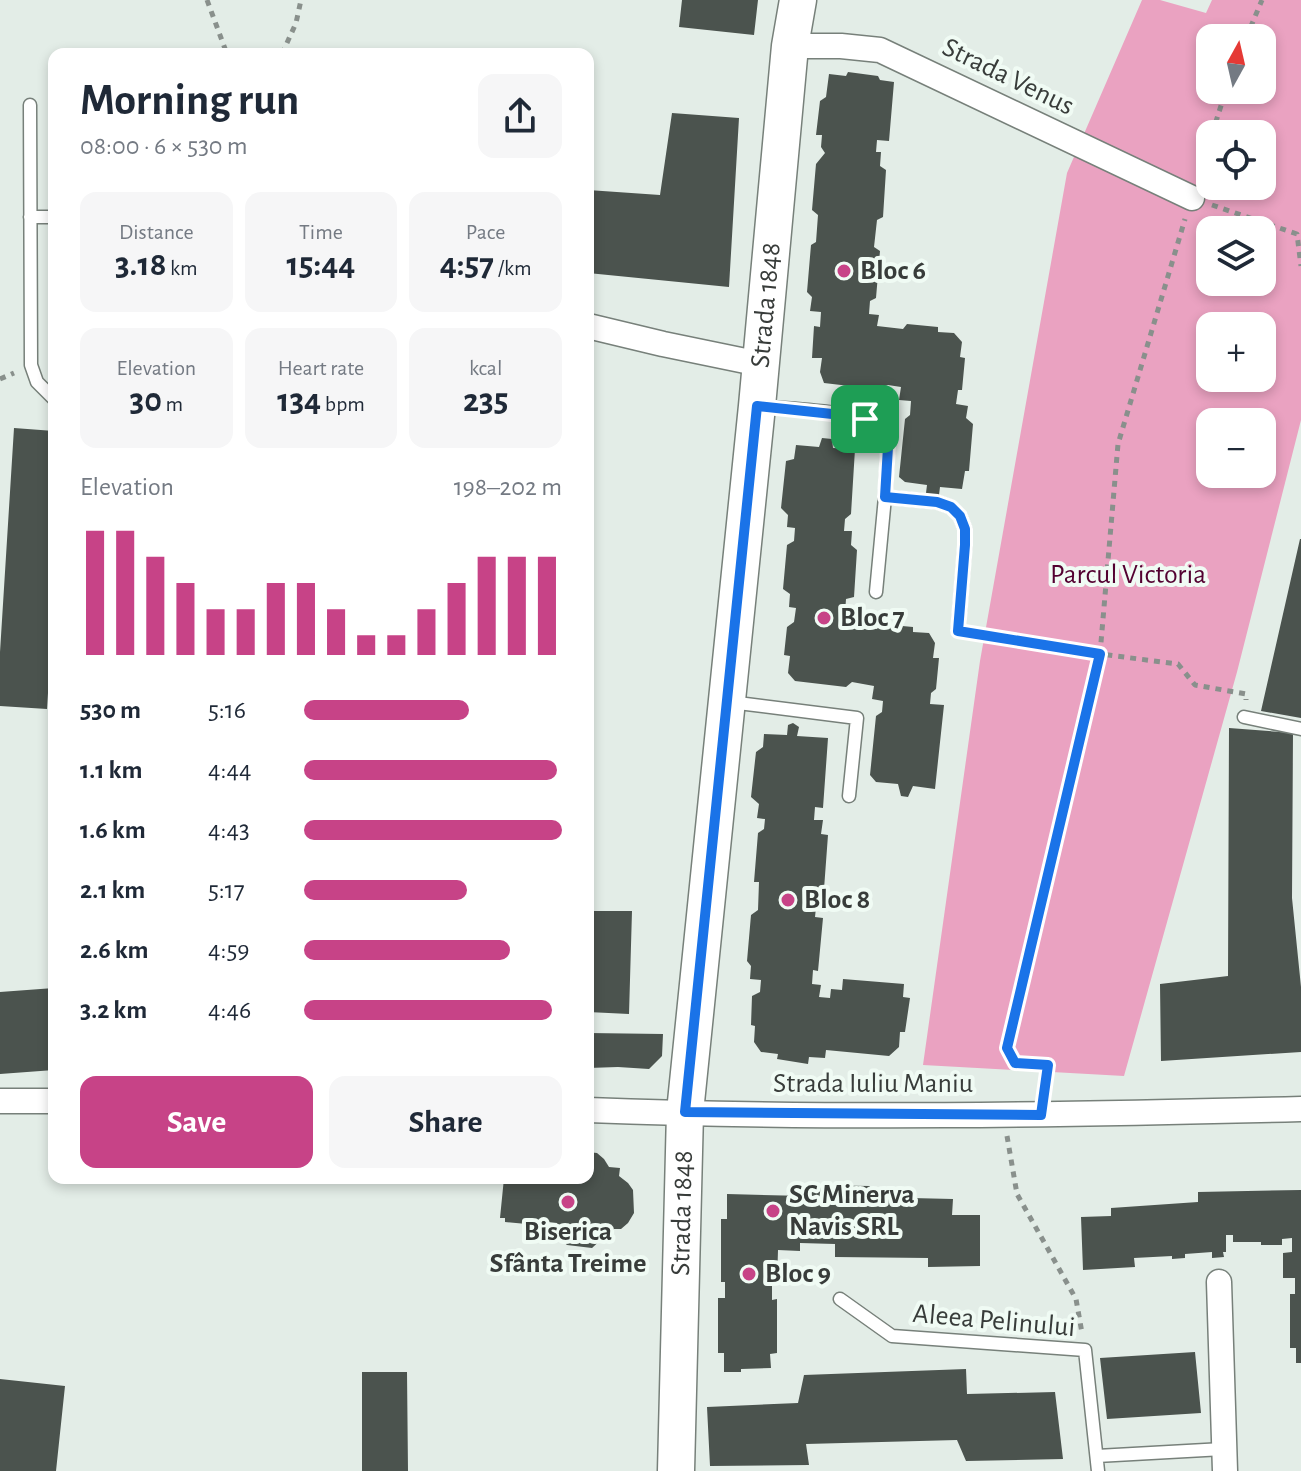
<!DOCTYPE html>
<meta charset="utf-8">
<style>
:root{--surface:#fff;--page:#f6f6f7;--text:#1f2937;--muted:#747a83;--accent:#c74387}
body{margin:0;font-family:"Alegreya Sans",sans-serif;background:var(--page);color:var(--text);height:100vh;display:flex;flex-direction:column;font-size:30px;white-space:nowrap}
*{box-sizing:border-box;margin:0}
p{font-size:26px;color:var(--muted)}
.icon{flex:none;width:44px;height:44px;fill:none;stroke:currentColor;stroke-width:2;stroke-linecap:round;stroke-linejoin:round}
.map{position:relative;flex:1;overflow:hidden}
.side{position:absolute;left:48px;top:48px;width:546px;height:1136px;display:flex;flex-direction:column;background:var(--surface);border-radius:16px;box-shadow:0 4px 12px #0003}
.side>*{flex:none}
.needle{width:52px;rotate:8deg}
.buttons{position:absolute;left:1196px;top:24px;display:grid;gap:16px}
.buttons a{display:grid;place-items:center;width:80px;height:80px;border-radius:16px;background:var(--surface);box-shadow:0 4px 12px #0003;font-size:40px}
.pin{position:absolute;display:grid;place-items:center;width:68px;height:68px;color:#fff;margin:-34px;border-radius:16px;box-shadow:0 4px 12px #0006}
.round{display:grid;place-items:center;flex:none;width:84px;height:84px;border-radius:16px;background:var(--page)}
.summary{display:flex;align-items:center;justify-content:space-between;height:136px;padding:0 32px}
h1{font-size:44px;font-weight:700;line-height:60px}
.metrics{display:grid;grid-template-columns:repeat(3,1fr);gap:12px;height:136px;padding:8px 32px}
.metrics div{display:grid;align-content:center;border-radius:16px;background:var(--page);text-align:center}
.metrics b{font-size:34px;font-weight:700}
.metrics small{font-size:22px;font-weight:400}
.metrics p{font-size:22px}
.chart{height:224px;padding:16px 32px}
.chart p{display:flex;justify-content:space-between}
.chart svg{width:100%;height:144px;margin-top:8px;stroke:var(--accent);stroke-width:6}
.action{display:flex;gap:16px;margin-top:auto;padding:16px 32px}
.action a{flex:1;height:92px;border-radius:16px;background:var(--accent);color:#fff;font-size:32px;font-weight:700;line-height:92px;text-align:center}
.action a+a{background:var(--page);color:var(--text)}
ul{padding:0 32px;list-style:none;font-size:26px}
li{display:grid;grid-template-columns:128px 96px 1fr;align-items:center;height:60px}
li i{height:20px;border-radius:10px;background:var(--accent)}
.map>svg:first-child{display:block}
</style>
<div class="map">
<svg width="1301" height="1471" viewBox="0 0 1301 1471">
<rect width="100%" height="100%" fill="#e3ede7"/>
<path fill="#eaa2c1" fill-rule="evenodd" d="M1142,0H1160L1206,13L1212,0H1301V420L1237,672L1124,1076L923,1065L980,661L1067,173ZM1210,38H1262V90H1210ZM1210,134H1262V186H1210ZM1210,230H1262V282H1210ZM1210,326H1262V378H1210ZM1210,422H1262V474H1210Z"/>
<path fill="#4b534e" d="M682,0H758L754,35L679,27Z
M848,72L878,76L880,80L894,82L889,141L877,140L876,152H881L880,166L886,170L883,217L877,220L874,247L880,251L876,298L870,301L869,314L879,315L877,326L903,329L907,324L938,327V332L954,333L962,342L960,357L965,358L962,390H958L956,404L968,406L966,418L973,424L969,471H965L962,489L940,487L939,495L935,499L929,498L926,493L927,485L905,482L899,477L905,419L910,415L911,401L899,400L901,387L888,385L875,389L824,383L820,372L822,358H812L814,326L820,327L821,312L810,311L812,297L807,292L811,245L816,242L818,215L812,210L816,164L825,153L821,147L822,135H816L820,101L826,97L829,74L846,76Z
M672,113L739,118L729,287L588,273V190L660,195Z
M14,428L54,431V597L47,709L0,706V652Z
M822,438L832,439L833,448L855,449L851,514L845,519L844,531H852L851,545L857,550L854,597L846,599L845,613L854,614L853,626L877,629L881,624L913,627V632L929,633L935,643L933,658H939L936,689L931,693L930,704L944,705L935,789L913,786L908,797L901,796L898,784L876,782L870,775L876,716L882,712L883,701L872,699L874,686L852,682L846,687L795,681L788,673L790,656L784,655L787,627L794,622L796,608L789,607L790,594L783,589L787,545L794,541L795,528L787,527L788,515L781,508L786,461L794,459L796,445L819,447Z
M1300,539H1301V718L1261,711Z
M793,723L799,727L797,736L828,738L823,808L815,807L814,820H823L821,834L828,835L824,889H818L815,917L823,918L818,971L813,970L812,984L821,985L819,997L830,998L831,989L842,990L843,979L904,984L903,997L910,998L905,1032H900L899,1047L889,1056L826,1050L825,1058L809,1057L808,1064L777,1059L778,1054L761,1052L754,1042L755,1026L751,1025L752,996L760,992L761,980L750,979L751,966L747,961L751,915L758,910L759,882H754L758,833L764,829L765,819L757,818L759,804L751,797L756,752L763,747L764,734L787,735L788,725Z
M1229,728L1293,733L1292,898L1301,987V1052L1161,1061L1160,984L1228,976Z
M589,911H632L629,1014L588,1012Z
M54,988V1070L0,1074V992Z
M588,1033L663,1034L662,1056L649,1069L618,1067L588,1068Z
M588,1152L597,1153L604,1159L609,1167L620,1168L619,1176L628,1183L633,1190L634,1213L628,1223L621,1229H614V1237L605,1236L592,1248L567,1245L556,1235L557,1223L548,1222V1226L505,1222V1218H500L504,1178H588Z
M805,1185L870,1186L869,1197L953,1199L952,1215H980V1266L928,1267V1258L835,1257V1244L800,1243V1251L778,1250L777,1284H772V1300L777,1299V1353L770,1354L771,1368L741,1369V1372H724V1353H718V1298H725V1282H721V1219H727V1194L805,1196Z
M1301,1190V1363H1296V1348H1290V1294H1295V1278H1283V1253L1292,1252V1238L1282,1239V1245H1261V1242H1233V1235H1226V1252H1223L1224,1257L1212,1258V1252L1185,1254V1258L1172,1259V1256L1134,1258L1135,1267L1083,1270L1081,1217L1111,1216V1208L1198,1202V1192Z
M1195,1352L1201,1413L1107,1419L1100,1358Z
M966,1369L967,1394L1055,1392L1063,1459L966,1461L957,1440L806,1444L809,1465L710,1466L707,1407L798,1403L804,1375Z
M362,1372H407L408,1471H362Z
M0,1379L65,1386L56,1471H0Z"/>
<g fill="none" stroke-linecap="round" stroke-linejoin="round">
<g stroke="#77807a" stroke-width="15">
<path id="lane" d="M30,105L31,365L37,382L54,399
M30,217H54
M760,406C799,410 844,409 879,426L888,447L885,497L876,592
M885,497L937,502L951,507L960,516L965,529V545L958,631
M730,702L857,718L849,796
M1244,717L1301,729
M840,1299L892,1336L1085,1350L1098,1471
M1097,1456L1223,1449"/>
</g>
<g stroke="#77807a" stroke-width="27">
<path id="street" d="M790,46H841L880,50L1192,198
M588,326L663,344L760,364
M0,1101H54
M588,1110C826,1119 1063,1115 1301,1109
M1219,1282L1225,1471"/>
</g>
<g stroke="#77807a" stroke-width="39">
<g id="secondary">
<path id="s1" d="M676,1471L685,1112L757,406L790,46L798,0"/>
</g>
</g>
<path stroke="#89908c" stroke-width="5" stroke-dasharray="6 6" stroke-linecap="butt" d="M207,0L227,54
M1246,38L1262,0
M282,54L296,23L301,0
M1212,134L1226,90
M1199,176L1210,141
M1212,205L1297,234L1301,266
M0,379L14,373
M976,634L1100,654L1178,664L1195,685L1246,694V700
M1044,1090L1048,1065L1015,1063L1007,1048L1100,654L1118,444L1185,219
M1007,1136L1017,1194L1076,1299L1082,1333"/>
<use href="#lane" stroke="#fff" stroke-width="12"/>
<use href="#street" stroke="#fff" stroke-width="24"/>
<use href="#secondary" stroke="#fff" stroke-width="36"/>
</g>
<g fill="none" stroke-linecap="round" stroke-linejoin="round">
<g stroke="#fff" stroke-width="16">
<path id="route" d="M757,406L851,416L865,419L879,426L888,447L885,497L937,502L951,507L960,516L965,529V545L958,631L1100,654L1007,1048L1015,1063L1048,1065L1041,1115L685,1112Z"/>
</g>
<use href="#route" stroke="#1a73e8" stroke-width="10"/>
</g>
<g fill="#c74387" stroke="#f0fbf4" stroke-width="3">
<circle cx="844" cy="271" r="8"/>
<circle cx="824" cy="618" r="8"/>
<circle cx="788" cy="900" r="8"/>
<circle cx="568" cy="1202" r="8"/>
<circle cx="773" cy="1211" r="8"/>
<circle cx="749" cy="1274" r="8"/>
</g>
<g text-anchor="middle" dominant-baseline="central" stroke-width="8" stroke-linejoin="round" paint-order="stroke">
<g font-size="28" fill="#383c3a" stroke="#f0fbf4">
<text transform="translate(1008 77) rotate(26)">Strada Venus</text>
<text stroke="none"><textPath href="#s1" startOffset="1170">Strada 1848</textPath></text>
<text x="873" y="1084">Strada Iuliu Maniu</text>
<text stroke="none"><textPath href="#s1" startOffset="258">Strada 1848</textPath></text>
<text transform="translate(994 1321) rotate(5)">Aleea Pelinului</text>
</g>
<g font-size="28" font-weight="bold" fill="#383c3a" stroke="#f0fbf4" text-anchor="start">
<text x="860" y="271">Bloc 6</text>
<text x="840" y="618">Bloc 7</text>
<text x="804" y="900">Bloc 8</text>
<text x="789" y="1195">SC Minerva<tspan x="789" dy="32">Navis SRL</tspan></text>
<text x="568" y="1232" text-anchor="middle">Biserica<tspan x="568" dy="32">Sfânta Treime</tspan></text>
<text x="765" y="1274">Bloc 9</text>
</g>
<g font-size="28" fill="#530131" stroke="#f0fbf4">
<text x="1128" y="575">Parcul Victoria</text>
</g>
</g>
</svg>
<div class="buttons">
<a><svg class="needle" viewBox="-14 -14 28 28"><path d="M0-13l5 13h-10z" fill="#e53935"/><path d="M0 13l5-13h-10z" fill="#747a83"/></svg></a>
<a><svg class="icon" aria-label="locate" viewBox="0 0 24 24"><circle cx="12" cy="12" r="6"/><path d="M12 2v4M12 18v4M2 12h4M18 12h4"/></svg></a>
<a><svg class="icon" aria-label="layers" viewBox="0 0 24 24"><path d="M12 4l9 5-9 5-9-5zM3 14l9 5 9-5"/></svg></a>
<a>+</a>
<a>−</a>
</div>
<div class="pin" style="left:865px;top:419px;background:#1e9e55"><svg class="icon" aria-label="arrive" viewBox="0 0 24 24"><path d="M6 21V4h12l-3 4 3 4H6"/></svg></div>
<section class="side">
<div class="summary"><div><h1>Morning run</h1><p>08:00 · 6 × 530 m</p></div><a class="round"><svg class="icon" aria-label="share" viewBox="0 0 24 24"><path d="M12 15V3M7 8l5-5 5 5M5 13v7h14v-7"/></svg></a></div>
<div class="metrics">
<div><p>Distance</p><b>3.18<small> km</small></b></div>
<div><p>Time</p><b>15:44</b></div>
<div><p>Pace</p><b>4:57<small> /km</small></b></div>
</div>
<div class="metrics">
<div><p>Elevation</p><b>30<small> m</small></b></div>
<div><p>Heart rate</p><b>134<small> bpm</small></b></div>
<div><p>kcal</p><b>235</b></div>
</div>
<div class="chart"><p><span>Elevation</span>198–202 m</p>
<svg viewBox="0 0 160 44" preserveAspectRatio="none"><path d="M5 44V6M15 44V6M25 44V14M35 44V22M45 44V30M55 44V30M65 44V22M75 44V22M85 44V30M95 44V38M105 44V38M115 44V30M125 44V22M135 44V14M145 44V14M155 44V14"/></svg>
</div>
<ul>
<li><b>530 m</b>5:16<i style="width:64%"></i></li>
<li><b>1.1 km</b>4:44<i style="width:98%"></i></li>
<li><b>1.6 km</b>4:43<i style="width:100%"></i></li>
<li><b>2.1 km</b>5:17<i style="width:63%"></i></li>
<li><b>2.6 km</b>4:59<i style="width:80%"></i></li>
<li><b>3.2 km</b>4:46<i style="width:96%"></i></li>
</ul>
<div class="action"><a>Save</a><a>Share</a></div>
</section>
</div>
